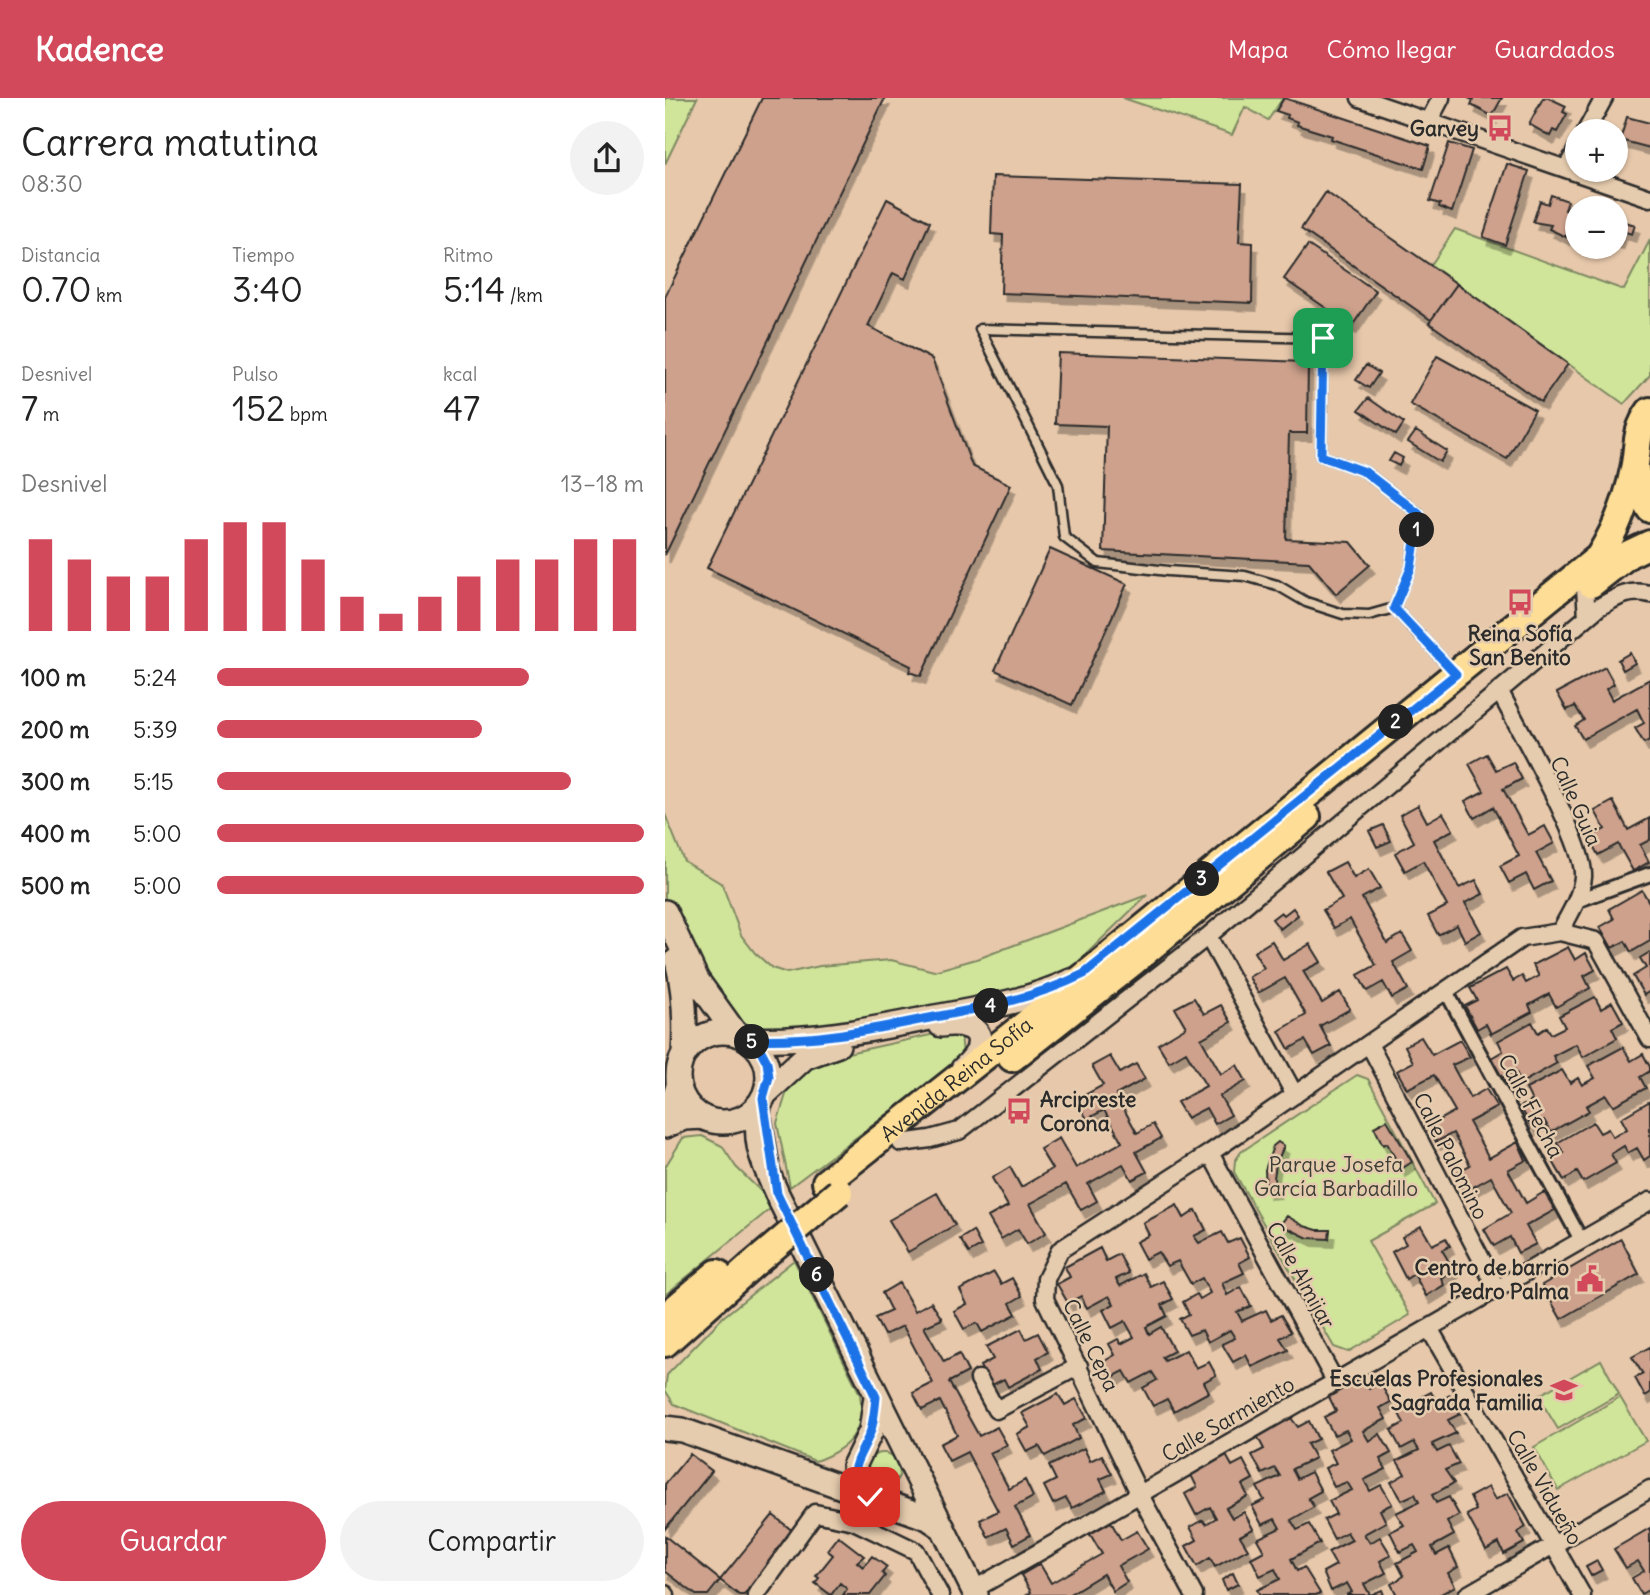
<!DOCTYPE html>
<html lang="es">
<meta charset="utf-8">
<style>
:root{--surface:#fff;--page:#f2f2f2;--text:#222;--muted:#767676;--accent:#d1495b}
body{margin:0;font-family:Delius,sans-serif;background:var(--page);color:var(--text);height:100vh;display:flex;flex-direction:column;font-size:26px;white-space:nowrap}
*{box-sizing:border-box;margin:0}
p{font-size:23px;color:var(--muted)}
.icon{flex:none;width:38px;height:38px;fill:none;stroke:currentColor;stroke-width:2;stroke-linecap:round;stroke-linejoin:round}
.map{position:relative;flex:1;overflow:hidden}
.sheet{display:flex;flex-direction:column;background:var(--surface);width:665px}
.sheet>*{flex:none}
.fabs{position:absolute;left:900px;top:21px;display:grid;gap:14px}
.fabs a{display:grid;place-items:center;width:63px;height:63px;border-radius:50%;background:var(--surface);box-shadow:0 2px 5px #0004;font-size:35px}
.pin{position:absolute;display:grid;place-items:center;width:60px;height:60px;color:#fff;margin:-30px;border-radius:14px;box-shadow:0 4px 10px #0006}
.km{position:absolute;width:35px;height:35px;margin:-18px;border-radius:50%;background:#222;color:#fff;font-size:19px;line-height:35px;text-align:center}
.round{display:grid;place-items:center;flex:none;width:74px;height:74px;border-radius:37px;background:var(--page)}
.head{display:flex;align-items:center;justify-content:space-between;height:119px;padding:0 21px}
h1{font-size:38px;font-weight:600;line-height:52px}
.stats{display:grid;grid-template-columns:repeat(3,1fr);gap:10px;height:119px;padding:7px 21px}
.stats div{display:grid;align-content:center}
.stats b{font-size:35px;font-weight:600}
.stats small{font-size:19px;font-weight:400}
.stats p{font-size:19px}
.chart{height:196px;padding:14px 21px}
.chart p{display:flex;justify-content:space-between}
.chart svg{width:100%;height:126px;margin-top:7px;stroke:var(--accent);stroke-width:6}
.button{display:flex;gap:14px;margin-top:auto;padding:14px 21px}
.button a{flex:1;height:80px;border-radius:42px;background:var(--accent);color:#fff;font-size:28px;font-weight:600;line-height:80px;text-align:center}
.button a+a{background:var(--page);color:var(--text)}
ul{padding:0 21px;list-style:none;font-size:23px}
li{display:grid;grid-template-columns:112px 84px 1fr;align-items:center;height:52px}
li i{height:18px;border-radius:9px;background:var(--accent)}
header{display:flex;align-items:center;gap:42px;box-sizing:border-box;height:98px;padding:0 35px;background:var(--accent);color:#fff}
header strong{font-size:33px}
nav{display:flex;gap:38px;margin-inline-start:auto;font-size:24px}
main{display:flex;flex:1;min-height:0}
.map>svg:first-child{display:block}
</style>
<header>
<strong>Kadence</strong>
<nav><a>Mapa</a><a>Cómo llegar</a><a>Guardados</a></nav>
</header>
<main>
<section class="sheet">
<div class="head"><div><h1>Carrera matutina</h1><p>08:30</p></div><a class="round"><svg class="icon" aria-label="share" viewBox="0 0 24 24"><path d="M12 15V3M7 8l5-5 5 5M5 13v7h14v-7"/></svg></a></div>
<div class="stats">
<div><p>Distancia</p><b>0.70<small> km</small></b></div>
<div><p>Tiempo</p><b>3:40</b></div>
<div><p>Ritmo</p><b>5:14<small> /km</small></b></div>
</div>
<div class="stats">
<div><p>Desnivel</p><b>7<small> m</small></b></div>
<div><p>Pulso</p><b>152<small> bpm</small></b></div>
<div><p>kcal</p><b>47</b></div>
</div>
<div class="chart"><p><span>Desnivel</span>13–18 m</p>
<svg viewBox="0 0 160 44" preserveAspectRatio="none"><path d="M5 44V12M15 44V19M25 44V25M35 44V25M45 44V12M55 44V6M65 44V6M75 44V19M85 44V32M95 44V38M105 44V32M115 44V25M125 44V19M135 44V19M145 44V12M155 44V12"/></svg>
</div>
<ul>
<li><b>100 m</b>5:24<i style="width:73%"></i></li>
<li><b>200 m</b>5:39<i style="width:62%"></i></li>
<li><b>300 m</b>5:15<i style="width:83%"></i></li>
<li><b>400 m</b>5:00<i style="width:100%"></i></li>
<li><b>500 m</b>5:00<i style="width:100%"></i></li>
</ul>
<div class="button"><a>Guardar</a><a>Compartir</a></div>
</section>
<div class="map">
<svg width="985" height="1497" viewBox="0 0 985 1497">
<defs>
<filter id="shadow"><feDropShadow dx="4.5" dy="8" stdDeviation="0" flood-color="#0004"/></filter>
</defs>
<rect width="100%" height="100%" fill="#e7c8ab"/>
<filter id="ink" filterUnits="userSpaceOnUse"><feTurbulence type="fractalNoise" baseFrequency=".0143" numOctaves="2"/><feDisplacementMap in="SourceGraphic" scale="14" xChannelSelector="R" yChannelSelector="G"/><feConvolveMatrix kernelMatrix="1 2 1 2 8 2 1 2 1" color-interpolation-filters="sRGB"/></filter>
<g filter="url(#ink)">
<path fill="#d0e59a" stroke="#7e8862" stroke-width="2" d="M0,0H32L0,66Z
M458,0H618L603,22L580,9L567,37Z
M790,131L959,192L985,142V277L959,306L766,167Z
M0,716L19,763L57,786L76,837L90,855L107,870L122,875L155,868L226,862L269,873L315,860L482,797L410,867L347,899L122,937L83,931L52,916L0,818Z
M288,932L296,936L298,957L288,967L125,1089L112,1025L124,987L151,962Z
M692,977L703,981L770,1106L703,1143L745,1217L683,1254L669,1249L569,1074L570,1063L576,1054Z
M37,1038L57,1048L71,1069L110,1107L0,1197V1069L18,1040Z
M129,1162L195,1296C201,1333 184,1351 150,1363L9,1306L0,1292L2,1277L58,1219Z
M936,1262L954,1296L893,1331L873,1298Z
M955,1299L981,1343L893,1392L869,1349Z
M201 1372a17 17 0 1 1 34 0a17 17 0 1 1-34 0Z"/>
<path fill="#cda18c" stroke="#2b2b2b" stroke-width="2" filter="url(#shadow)" d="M97,0H220L0,457V199Z
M619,0L765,48L758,71L666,41L667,38L632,27L633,24L622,20L623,17L611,13Z
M803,0H837L827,18L806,7L808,2Z
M878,0H884L901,8L898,14L902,16L892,34L888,32L885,38L864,26Z
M962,19L985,25V50L955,42Z
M784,45L807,52L787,114L774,109L775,106L765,103Z
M842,66L864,73L840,147L818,139Z
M328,78L577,86L574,144L588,145L587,205L336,195L338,137L326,136Z
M661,94L792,186L766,222L636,131Z
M886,97L903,103L900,112L908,114L901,139L884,131L886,127L868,124L875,103L883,106Z
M222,101L265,124L240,181L228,175L203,228L267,261L307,368L346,387L256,578L244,574L246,568L42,470Z
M950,117L955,119L954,122L970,127L967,136L957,133L954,143L950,142Z
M643,147L711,193L687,228L619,181Z
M792,186L903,266L876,304L764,225Z
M393,255L643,264L642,335H624L621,441L686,444L705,467L671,496L644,464L438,453L442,328L390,326Z
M772,258L870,312L842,361L745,306Z
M701,267L714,275L704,290L691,282Z
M703,300L739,325L731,337L694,312Z
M751,333L782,353L775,364L743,344Z
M729,355L738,360L734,368L724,363Z
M385,451L462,486L407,607L330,572Z
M965,555L970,565L958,572L953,562Z
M940,569L949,586L941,591L947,602L985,581V642L979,645L970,630L979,625L972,611L918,641L910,628L919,622L910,608L902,612L892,595Z
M822,656L831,672L848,664L857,681L838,691L863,737L880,728L889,745L871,755L886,783L869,792L861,776L844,785L835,768L854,758L828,709L809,720L800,703L819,693L804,666Z
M948,703L963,732L985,720V742L975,747L984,764L968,773L953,746L933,757L924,740L940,731L930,713Z
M753,707L762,724L778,715L788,732L769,742L794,790L811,782L818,796L800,805L816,834L800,843L792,827L773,837L763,818L782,808L758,763L740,773L730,755L749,744L735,717Z
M718,727L726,743L712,749L704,733Z
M680,764L689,780L704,771L715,790L697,800L722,845L737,836L747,853L728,864L743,891L727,900L718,884L702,893L693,877L711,867L685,821L669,830L658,812L677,801L661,774Z
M977,792L985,806V843L966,854L960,843L947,850L935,829L949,821L944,811Z
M628,810L633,817L615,831L607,821L616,814L619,817Z
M607,843L618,862L645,846L656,864L638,873L657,905L675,894L685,911L655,928L666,948L649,957L640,942L624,951L614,933L641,917L620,880L593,895L584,879L599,870L589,854Z
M903,849L910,862L921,855L930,872L919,878L925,890L891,909L884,896L864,907L867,914L826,936L821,926L812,931L800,908L812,902L805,890L841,871L848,883L857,878L861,885L874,878L868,867Z
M985,854V893L979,897L968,878L981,870L975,860Z
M930,899L936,911L947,904L958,924L947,930L952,940L918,959L911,946L888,958L892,965L856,985L850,972L837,980L826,960L838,953L833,943L867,924L873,935L882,929L886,936L900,929L894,918Z
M529,900L539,916L556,907L566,924L536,941L556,976L572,967L581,983L555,998L566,1017L550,1026L541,1010L522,1020L512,1004L541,988L521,954L504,964L493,946L521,929L510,910Z
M756,939L767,957L795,942L805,959L787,967L805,1000L821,991L832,1009L804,1024L824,1060L853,1044L861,1062L843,1072L861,1105L879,1094L890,1112L861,1128L871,1146L853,1155L845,1139L829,1148L819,1131L846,1115L826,1079L799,1094L789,1076L805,1067L788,1035L771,1044L763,1028L790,1013L769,977L742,991L732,973L748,964L740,948Z
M958,949L966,963L978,956L985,969V973L975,979L981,990L948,1008L941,997L921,1008L924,1013L886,1034L879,1022L867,1029L855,1009L867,1003L861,991L897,972L905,985L913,980L917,987L930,980L923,968Z
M445,958L455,975L471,966L480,981L451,997L472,1035L488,1026L496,1040L471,1054L482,1074L467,1082L458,1066L423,1086L432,1103L416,1112L401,1086L365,1106L381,1135L362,1146L353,1131L336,1141L323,1119L343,1108L327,1080L345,1069L356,1089L387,1071L375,1051L394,1040L411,1070L457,1044L439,1012L422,1021L411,1002L438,987L427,968Z
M985,1003V1058L979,1062L972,1050L963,1055L959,1048L946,1056L951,1065L918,1084L912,1074L899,1082L887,1062L899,1055L892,1045L928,1024L935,1035L943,1031L948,1039L962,1031L956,1020Z
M722,1022L747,1064L736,1071L722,1045L718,1047L709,1029Z
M613,1044L619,1048L611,1066L609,1080L611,1092L601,1093L600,1072L608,1048Z
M272,1095L290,1127L243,1154L224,1122Z
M512,1107L519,1120L531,1112L541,1132L529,1138L534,1145L557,1134L563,1145L575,1140L585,1159L574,1165L579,1175L557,1185L562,1197L576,1189L586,1208L572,1214L577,1223L601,1212L606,1222L616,1217L626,1234L615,1240L623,1252L587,1269L581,1257L568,1264L557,1246L570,1240L565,1232L543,1244L537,1232L524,1237L515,1221L524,1216L518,1204L532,1196L535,1201L545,1195L537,1180L526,1186L513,1163L502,1168L493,1154L480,1161L471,1144L484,1137L478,1125Z
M622,1118L639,1128L652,1132H665L664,1141L643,1140L620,1129L617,1124Z
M756,1128L767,1147L781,1140L785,1148L777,1152L789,1172L776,1180L779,1187L761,1198L749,1176L741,1181L727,1154L741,1146L737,1139Z
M308,1133L316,1148L304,1155L295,1141Z
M956,1141L974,1176L896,1221L877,1187Z
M435,1150L441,1163L454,1156L464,1175L451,1181L455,1188L479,1175L486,1189L498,1183L508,1201L497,1207L502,1218L481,1229L484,1236L496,1229L509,1253L497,1259L500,1263L521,1252L531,1270L544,1264L551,1277L539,1284L544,1294L509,1313L502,1301L488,1308L478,1290L492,1282L487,1274L466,1285L459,1273L446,1280L438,1264L450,1257L444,1246L453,1241L456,1246L469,1239L460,1223L447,1230L438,1212L449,1206L444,1198L422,1210L416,1198L403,1205L392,1186L405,1179L400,1169Z
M329,1174L336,1186L347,1180L357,1198L345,1205L351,1216L317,1234L312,1225L299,1231L289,1213L302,1206L295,1192Z
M234,1185L250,1213L266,1204L277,1221L259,1229L279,1264L294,1256L303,1274L284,1284L314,1338L332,1329L342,1347L325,1355L344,1391L360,1382L368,1399L350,1409L365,1437L349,1446L341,1430L323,1439L315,1422L333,1413L302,1354L284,1363L275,1346L292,1337L275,1303L257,1312L248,1295L268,1285L238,1228L219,1237L210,1220L226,1213L217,1195Z
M356,1231L361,1241L373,1235L383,1254L372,1260L377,1271L343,1289L339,1281L325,1288L315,1268L328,1261L321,1249Z
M985,1249V1295L980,1298L970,1280L978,1276L967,1259Z
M697,1280L704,1291L715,1285L726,1304L715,1310L721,1321L698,1333L704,1343L715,1336L726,1355L715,1361L721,1371L699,1382L705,1393L716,1387L727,1406L715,1412L721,1424L699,1436L705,1445L715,1439L726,1457L715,1463L721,1475L699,1486L705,1497L717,1492L719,1497H681L687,1494L682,1485L666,1493L658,1474L671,1467L663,1454L687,1442L682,1434L669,1441L659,1422L671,1416L664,1403L687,1392L682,1384L669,1389L660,1370L671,1365L664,1352L686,1341L681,1332L669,1337L659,1319L671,1313L664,1299Z
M766,1294L772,1304L785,1297L795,1316L783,1322L791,1335L767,1346L772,1354L784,1348L794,1366L780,1372L789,1385L767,1397L771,1405L784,1399L794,1417L782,1424L789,1437L767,1449L771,1457L784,1450L793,1469L783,1475L790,1488L774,1497H732L726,1486L739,1478L732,1465L753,1454L749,1447L735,1454L725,1434L739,1427L731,1415L754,1404L750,1396L737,1402L726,1384L740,1376L732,1363L754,1352L749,1344L736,1351L726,1332L739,1325L732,1312Z
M393,1296L400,1307L411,1301L422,1320L408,1327L414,1340L380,1358L374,1348L362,1354L352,1336L365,1329L357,1315Z
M626,1320L633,1329L644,1323L653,1341L642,1346L650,1360L627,1371L632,1381L646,1374L656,1393L643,1400L649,1409L626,1422L632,1432L644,1426L655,1445L626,1461L632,1473L639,1469L655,1495L651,1497H595L592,1492L615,1481L610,1471L595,1478L586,1460L599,1453L592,1441L615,1430L610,1421L597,1427L587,1408L599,1402L592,1389L615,1378L610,1370L597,1376L587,1357L599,1351L592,1338Z
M419,1350L425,1363L437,1357L447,1376L435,1381L441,1393L407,1410L401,1400L388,1406L379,1388L391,1382L384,1368Z
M25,1356L47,1373L0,1431V1386Z
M561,1357L567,1368L578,1362L588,1381L577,1387L583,1398L561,1410L567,1420L579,1414L588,1431L575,1438L583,1451L550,1469L545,1460L532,1468L521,1448L532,1442L525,1429L538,1422L541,1426L551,1420L545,1409L531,1417L520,1396L532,1389L526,1377Z
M823,1389L830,1402L843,1395L861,1429L853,1434L859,1445L839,1456L834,1445L821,1452L802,1417L811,1412L805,1399Z
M108,1417L130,1435L79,1497H74L55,1482Z
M446,1424L456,1442L472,1433L483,1451L453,1468L462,1484L448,1493L438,1476L403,1497H362L366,1494L356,1477L375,1466L386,1485L437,1456L425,1436Z
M985,1430V1491L976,1496L967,1480L979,1473L973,1463L961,1470L949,1451Z
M0,1438L55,1482L43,1497H31L0,1473Z
M173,1438L199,1458L192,1464L198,1469L207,1458L222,1469L217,1475L220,1478L205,1497H178L182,1491L175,1485L166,1497L150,1485L154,1480L151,1478L168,1457L162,1452Z
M932,1463L937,1472L926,1478L921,1469Z
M568,1475L573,1486L561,1492L557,1482Z"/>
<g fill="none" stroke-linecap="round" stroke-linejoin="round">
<g stroke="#2b2b2b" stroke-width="13">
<path id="service" d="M729,510L704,517L678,516L641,504L612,487L580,478L503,473L433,465L399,439L393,387L315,231L658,240L656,358L700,374L754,416L746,470L729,510L789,574
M14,957V972
M102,1022L109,1065"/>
</g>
<g stroke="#2b2b2b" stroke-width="18">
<path id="pedestrian" d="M911,803L985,776
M781,893L916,1142"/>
</g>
<g stroke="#2b2b2b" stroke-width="21">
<path id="minor" d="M695,0L985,100
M764,23L776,0
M921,33L939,0
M901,71L912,51
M920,490L922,519
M834,592C852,628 921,746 918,779C916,799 904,817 895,834
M543,838L630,997
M704,946L832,1191
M236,1045L265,1041L294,1033L543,838L934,509C952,499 964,491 985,496
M545,1055L670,1283
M764,1230L917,1497
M314,1281L331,1312L414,1268
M308,1492L985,1103
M0,1496L1,1497
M91,1497L150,1415L189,1423L251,1453L275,1497
M529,1497L475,1397L380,1201L381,1181L395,1152L545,1055L857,840L895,834L931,843L985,941
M802,1497L985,1391"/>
</g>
<g stroke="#2b2b2b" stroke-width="26">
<path id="tertiary" d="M0,1026L13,985
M0,1029L19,1021L40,1020"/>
</g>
<g stroke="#2b2b2b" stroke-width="28">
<path id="secondary" d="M0,814L32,882L70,935
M12,862C20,894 21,923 19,956
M276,927C290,925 318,925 314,948C313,957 304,965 298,971
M13 979a45 45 0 1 1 90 0a45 45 0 1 1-90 0Z
M84,941C147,944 203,932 265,920C312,911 362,904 406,883
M102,994L140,959L173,947
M94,1007C89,1048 96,1059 112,1096L311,1497
M211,1299L206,1333L189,1368L192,1386L205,1399L263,1420L278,1430
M0,1330L17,1332L205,1399"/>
</g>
<g stroke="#2b2b2b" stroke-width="32">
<g id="primary">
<path d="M970,371L975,394L985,411"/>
<path d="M926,486L964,456L985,446"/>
<path d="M347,960L468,864L642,719"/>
<path id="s1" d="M161,1084L362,925L934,459C950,433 963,402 969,371C974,349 969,335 985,313"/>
<path d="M0,1219L52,1175"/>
<path d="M0,1245L85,1169"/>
</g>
</g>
<use href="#service" stroke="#e6ccae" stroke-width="8"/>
<use href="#pedestrian" stroke="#e6ccae" stroke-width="12"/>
<use href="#minor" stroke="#e6ccae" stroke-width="16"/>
<use href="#tertiary" stroke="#e6ccae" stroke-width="21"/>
<use href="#secondary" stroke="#e6ccae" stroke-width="23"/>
<use href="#primary" stroke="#fedd96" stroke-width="26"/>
<g stroke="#2b2b2b" stroke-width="32" stroke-linecap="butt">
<path id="primary-bridge" d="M85,1169L174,1094"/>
</g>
<use href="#primary-bridge" stroke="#fedd96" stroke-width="26"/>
</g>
</g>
<g fill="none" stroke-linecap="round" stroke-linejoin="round" filter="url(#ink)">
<g stroke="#fff" stroke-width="14">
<path id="route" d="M205,1399C173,1377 198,1358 206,1332C209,1321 210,1310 211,1299L112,1096L98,1000L104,979L102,964L95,951L84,941C143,944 196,934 254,922C312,911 366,902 419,876L791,576L729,510L746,470L754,416L700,374L656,358L658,240"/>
</g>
<use href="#route" stroke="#1a73e8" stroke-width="9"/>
</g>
<defs>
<g id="bus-bare" transform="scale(2.1)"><path d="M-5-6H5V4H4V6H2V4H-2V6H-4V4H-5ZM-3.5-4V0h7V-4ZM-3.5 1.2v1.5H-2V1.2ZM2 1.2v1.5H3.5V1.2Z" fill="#d1495b" stroke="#e6ccae" stroke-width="2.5" paint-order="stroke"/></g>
<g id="civic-bare" transform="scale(2.1)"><path d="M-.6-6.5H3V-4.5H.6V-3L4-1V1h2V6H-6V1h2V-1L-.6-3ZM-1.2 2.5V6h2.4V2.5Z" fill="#d1495b" stroke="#e6ccae" stroke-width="2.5" paint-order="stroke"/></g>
<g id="school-bare" transform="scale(2.1)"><path d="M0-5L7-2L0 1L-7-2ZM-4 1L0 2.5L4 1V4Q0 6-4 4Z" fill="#d1495b" stroke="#e6ccae" stroke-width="2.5" paint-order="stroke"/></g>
</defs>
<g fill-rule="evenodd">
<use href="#bus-bare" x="835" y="30"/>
<use href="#bus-bare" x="855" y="504"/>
<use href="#bus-bare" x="354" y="1013"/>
<use href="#civic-bare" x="925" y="1181"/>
<use href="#school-bare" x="899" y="1292"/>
</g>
<g text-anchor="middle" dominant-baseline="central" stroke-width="5" stroke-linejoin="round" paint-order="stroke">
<g font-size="21" font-weight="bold" fill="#2b2b2b" stroke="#e6ccae" text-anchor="end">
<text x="814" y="30">Garvey</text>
<text x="855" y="535" text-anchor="middle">Reina Sofía<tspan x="855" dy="24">San Benito</tspan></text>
<text x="375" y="1001" text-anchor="start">Arcipreste<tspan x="375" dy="24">Corona</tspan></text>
<text x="904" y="1169">Centro de barrio<tspan x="904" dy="24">Pedro Palma</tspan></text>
<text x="878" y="1280">Escuelas Profesionales<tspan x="878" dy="24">Sagrada Familia</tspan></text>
</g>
<g font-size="21" fill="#2b2b2b" stroke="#e6ccae">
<text transform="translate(911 703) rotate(66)">Calle Guia</text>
<text stroke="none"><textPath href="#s1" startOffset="166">Avenida Reina Sofía</textPath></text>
<text transform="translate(866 1008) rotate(62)">Calle Flecha</text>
<text transform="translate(786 1058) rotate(63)">Calle Palomino</text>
<text transform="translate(636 1177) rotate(61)">Calle Almijar</text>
<text transform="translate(426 1247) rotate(64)">Calle Cepa</text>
<text transform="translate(563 1321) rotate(-30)">Calle Sarmiento</text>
<text transform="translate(880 1389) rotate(60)">Calle Vidueño</text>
</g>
<g font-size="21" fill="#3c3e36" stroke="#e6ccae">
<text x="671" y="1066">Parque Josefa<tspan x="671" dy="24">García Barbadillo</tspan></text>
</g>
</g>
</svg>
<div class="fabs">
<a>+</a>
<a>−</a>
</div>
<div class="pin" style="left:658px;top:240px;background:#1e9e55"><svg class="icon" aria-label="arrive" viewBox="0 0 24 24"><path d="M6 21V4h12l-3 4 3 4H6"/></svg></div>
<div class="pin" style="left:205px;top:1399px;background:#d93025"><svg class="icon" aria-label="check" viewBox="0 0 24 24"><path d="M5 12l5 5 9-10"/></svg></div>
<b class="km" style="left:752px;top:432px">1</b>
<b class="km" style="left:731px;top:624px">2</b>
<b class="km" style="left:537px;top:781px">3</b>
<b class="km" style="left:326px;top:908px">4</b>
<b class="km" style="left:87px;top:944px">5</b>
<b class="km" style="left:152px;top:1177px">6</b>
</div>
</main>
